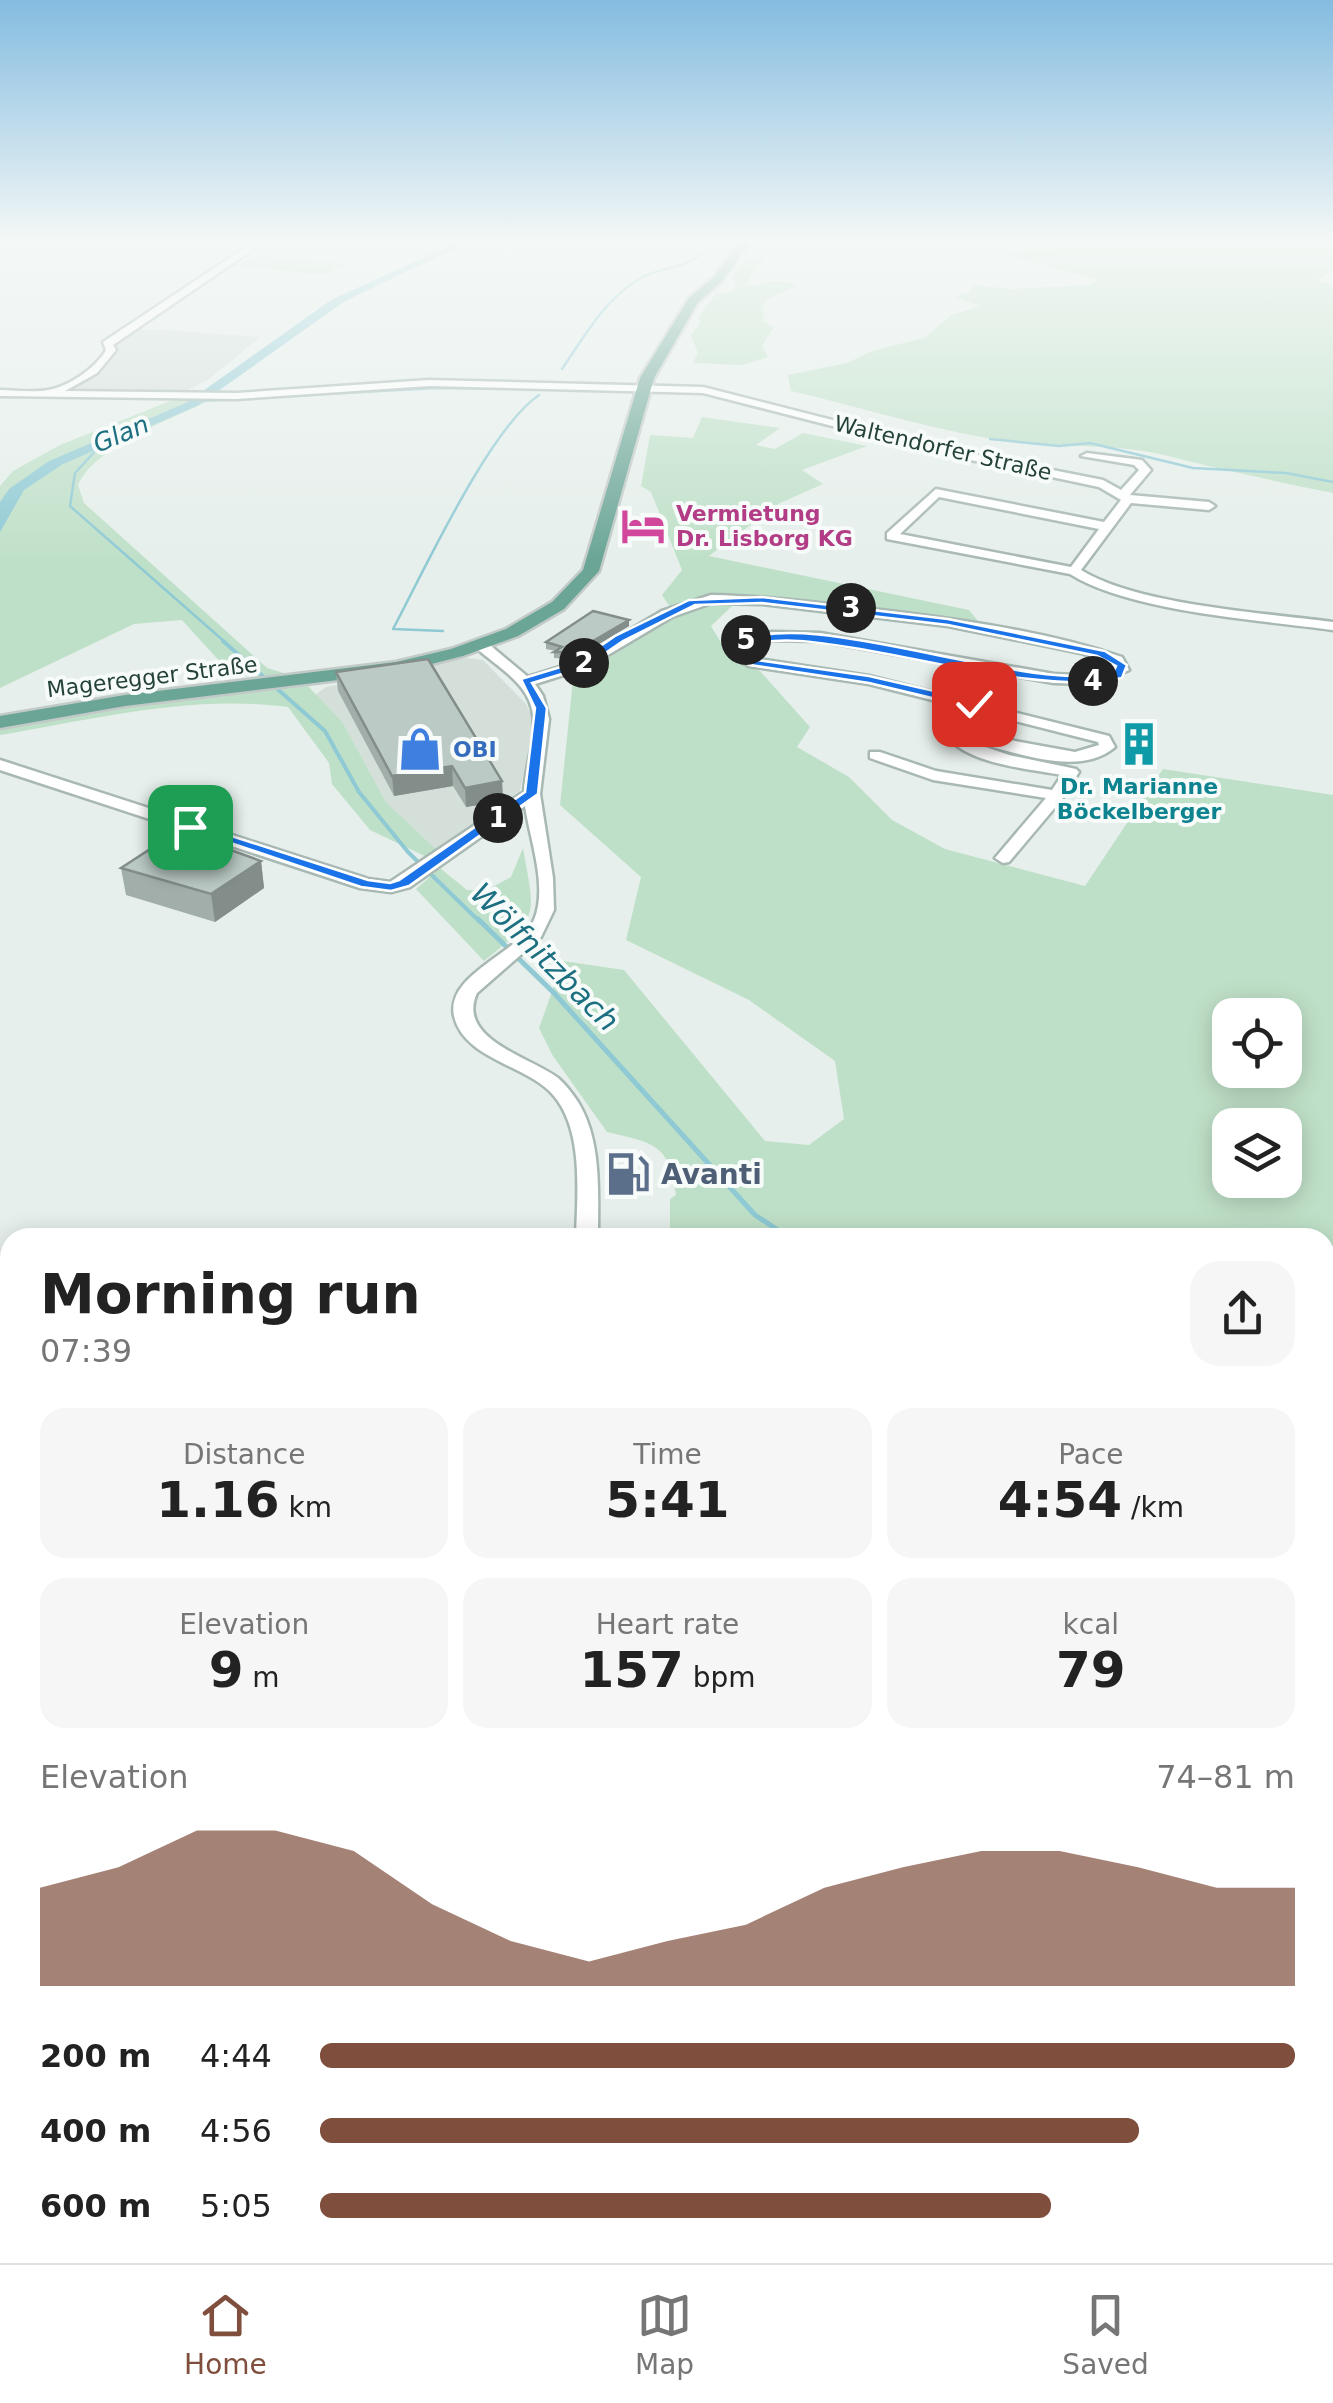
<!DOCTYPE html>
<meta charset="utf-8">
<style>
:root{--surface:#fff;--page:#f6f6f6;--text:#222;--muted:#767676;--line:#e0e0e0;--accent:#804e3d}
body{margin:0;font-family:"DejaVu Sans",sans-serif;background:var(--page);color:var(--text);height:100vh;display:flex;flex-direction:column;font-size:38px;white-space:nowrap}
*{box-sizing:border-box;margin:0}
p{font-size:32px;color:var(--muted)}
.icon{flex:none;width:55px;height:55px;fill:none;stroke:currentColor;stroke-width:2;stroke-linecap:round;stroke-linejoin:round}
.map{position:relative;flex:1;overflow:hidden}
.sheet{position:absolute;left:0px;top:1228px;width:1335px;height:1038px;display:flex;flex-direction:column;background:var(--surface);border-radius:30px 30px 0 0;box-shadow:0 5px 25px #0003}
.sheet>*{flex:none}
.fabs{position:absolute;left:1212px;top:998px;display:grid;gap:20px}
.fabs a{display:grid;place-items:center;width:90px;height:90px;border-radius:20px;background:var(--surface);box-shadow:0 5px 25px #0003;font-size:50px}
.pin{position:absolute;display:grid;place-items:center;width:85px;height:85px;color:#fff;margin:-42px;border-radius:20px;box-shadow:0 5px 15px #0006}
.km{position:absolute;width:50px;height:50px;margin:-25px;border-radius:50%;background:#222;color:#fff;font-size:28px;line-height:50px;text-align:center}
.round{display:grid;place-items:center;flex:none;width:105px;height:105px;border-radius:30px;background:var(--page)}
.headline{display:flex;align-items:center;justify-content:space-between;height:170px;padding:0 40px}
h1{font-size:55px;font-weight:800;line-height:75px}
.stats{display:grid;grid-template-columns:repeat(3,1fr);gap:15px;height:170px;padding:10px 40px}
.stats div{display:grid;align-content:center;border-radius:25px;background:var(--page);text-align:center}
.stats b{font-size:50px;font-weight:800}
.stats small{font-size:28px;font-weight:400}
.stats p{font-size:28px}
.chart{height:280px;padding:20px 40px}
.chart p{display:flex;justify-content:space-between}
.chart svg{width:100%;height:180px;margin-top:10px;fill:var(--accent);opacity:.7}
ul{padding:0 40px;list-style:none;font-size:32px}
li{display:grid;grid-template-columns:160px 120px 1fr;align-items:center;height:75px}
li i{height:25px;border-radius:12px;background:var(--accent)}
.dock{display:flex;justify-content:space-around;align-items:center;height:140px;border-top:2px solid var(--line);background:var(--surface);font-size:28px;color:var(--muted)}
.dock a{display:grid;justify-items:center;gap:5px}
.dock .active{color:var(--accent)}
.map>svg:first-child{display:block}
</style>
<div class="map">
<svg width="1333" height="2263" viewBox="0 0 1333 2263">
<rect width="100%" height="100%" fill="#e6efeb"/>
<path fill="#d4dfda" d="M899,244H1076L1060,252L1014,251L1007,256Z
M135,329L165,330L260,337L208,380L184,392L54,394L98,368L110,358L114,350L111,344Z
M467,658L483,660L526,704L534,721L519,796L439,852L386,802L343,723L314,696L326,687Z"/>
<path fill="#bfe0c8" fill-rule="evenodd" d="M1076,244H1333V272L1316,280L1333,286V493C1278,482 1223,470 1168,456C1118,443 1067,448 1016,442C941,433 865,408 791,391L788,375L847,363L872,351L924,338L952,315L980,306L955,297L970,292L973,285L1012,289L1091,285L1097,279L1008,256C1025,244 1053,255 1076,244Z
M258,255L344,264L323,275L237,265Z
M766,255L745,284L754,287C764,281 783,279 796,286L767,299L761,309L765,315L762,319L773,328L762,346L768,357L743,365L693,363L698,353L691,335L701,322L698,318L715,294L732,292L736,283L731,278C741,263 748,257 766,255Z
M217,397C177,417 96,445 78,485L84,503L267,668L300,678C228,684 229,670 182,620L134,624L0,688V486L13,471L60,445L170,401Z
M702,417L780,428L756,445L775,449L803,433L867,446L802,470L823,484L780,503L709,556L969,610L978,621L745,594L711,626L729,656L760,671L810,727L797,747L849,777L892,820L945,849L1085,886L1163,769L1333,795V1341L1325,1338V1238L670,1237V1199L676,1195C670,1144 654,1143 607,1132L553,1056L539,1028L563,961L624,970L765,1141L809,1145L844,1119L835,1061L749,1000L626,940L641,877L560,805L573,680L676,616L662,595L682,570L651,492L641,486L650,435L693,438ZM1230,1015H1285V1070H1230ZM1230,1125H1285V1180H1230Z
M308,686L343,723L386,802L439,852L431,859L370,830L332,784L329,763L288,707C194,694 93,719 0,735V730L97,711Z
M523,848C535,917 541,915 484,961L416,889L440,868L467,890H487L511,877Z
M1325,1532L1333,1536V1875L1325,1877Z"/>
<path fill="#8ec9d4" d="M453,244H464L345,301L197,406L63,464L24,490L0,532V502L9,489L49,461L186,403L331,300Z"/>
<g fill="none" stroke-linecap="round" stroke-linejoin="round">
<path stroke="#8ec9d4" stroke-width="2.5" d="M562,369C584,337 605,299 639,279C658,267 680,270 698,256L687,244
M200,401L435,388L544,389
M990,439L1059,446L1090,443L1193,468L1286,473L1333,482
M98,448L75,473L70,506L226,643
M443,631L393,629C424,571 489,429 539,395"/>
<path stroke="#8ec9d4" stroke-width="4" d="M223,641L325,731L359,792L408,852L480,922"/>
<path stroke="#8ec9d4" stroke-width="5" d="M478,919L554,993L755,1215L790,1238"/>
<path stroke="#8ec9d4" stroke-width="6" d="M1325,1595L1333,1596"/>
<path stroke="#bfccc8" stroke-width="46" stroke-dasharray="46 22" stroke-linecap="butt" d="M1325,1750H1333
M1325,1788H1333
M0,1967L10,1965
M0,2004L10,2002"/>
<g stroke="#a8b8b2" stroke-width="5">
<path id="minor" d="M251,244H261L113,345L116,350L97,373L65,391L236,393L429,380L703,387L942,448L1103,480L1121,490L1139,470L1134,465L1081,456L1087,453L1142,460L1151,470L1130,495L1209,502L1215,506L1209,510L1131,503L1081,570C1137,605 1265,613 1333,622V630C1261,620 1130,612 1070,574L887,539V533L936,489L1104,522L1121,500L1099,487L942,454L703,393L429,386L236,399L0,396V390C15,390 33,393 48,390C68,387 96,368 106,350L103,342ZM939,497L1099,529L1071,567L900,534Z
M711,595C765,596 818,603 872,609C956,619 1042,630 1122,657L1129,670L1097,684L1054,683L820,641L773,640L747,647L749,655L758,659L869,676L1109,736L1115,747C1077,779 1013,750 971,742L1009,755L1076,769L1079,772L1063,798L1009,862L1003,863L995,858L1046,798L933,780L870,758V752H880L936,771L1052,790L1062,775C1026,768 972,765 947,737L954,733H971L1075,752L1099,745L1098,742L869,684L749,666L738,660L732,645L772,632L820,633L1054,674L1095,676L1114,668L1111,663L1081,653L948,626L762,604L712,603L672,617L586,668L535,684L543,696L549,719L540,794L553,878L554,910L541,937L477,993C456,1039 530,1057 558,1078C566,1085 572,1093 578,1102C602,1141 598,1193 598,1238H576C577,1194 584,1132 554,1096C529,1065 464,1060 454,1016C445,974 520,953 534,920C548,887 530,840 525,806L410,887L391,892L360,888L0,770V760L368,879L390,882L524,792C525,776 529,760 532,744C542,690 511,678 475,647V641H485L528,677L576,662L662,611Z
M1325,1460L1333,1461V1479L1325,1478Z
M3,2027L10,2030V2070L0,2074V2028Z
M686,2255H720V2263H686Z"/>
</g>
<g stroke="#c2cac8" stroke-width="5">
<path id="major" d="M738,244H749L722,281L698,302L654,378L599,571L564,609L518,636L463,656L396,673L125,706L0,728V716L125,695L396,662L451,649L506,629L552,602L583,570L640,378L689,298L714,277Z"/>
</g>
<use href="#minor" fill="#fff" fill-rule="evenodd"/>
<use href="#major" fill="#6aa596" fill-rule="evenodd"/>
</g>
<path fill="#a1aea9" d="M629,620V626L574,659L554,658V652L556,651L546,649V642Z
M336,672L502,781L503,801L466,807L453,786L394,796L338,691Z
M261,861L264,888L215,922L126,895L121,868Z"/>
<path fill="#838d89" d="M629,620V626L574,659V652Z
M452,766L453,786L394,796L392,776Z
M502,781L503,801L466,807L465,788Z
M261,861L264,888L215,922L211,894Z"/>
<path fill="#bbcac4" stroke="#838d89" stroke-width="2.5" d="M593,611L629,620L574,652H554L562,647L546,642Z
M428,659L502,781L465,788L452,766L392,776L336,672Z
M178,831L261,861L211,894L121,868Z"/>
<linearGradient id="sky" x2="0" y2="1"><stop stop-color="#84bce0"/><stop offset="0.43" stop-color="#f4f8f6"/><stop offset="1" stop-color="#f4f8f6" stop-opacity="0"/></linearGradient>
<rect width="1333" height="561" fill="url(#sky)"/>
<path fill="#1a73e8" stroke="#fff" stroke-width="2.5" d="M762,597L948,619L1105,651L1127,665L1122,678C1055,694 932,661 860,649C823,643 782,635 745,646L748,656L757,660L869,676L978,701L974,708L869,683L750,665L739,660L733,645C805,601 1019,694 1113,673L1116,666L1097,656L948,625L762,603L695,605L623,641L585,667L532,683L547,708L538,794L409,886L391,891L361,887L183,827L194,824L368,880L390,883L399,880L525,792L535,708L521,679L577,662L615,636L689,600Z"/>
<defs>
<g id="hotel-bare" transform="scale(3.45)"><path d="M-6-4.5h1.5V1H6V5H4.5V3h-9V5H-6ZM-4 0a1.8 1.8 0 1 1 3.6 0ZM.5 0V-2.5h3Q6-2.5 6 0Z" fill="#d1479c" stroke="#f7fbf9" stroke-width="2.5" paint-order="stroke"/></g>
<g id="building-bare" transform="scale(3.45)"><path d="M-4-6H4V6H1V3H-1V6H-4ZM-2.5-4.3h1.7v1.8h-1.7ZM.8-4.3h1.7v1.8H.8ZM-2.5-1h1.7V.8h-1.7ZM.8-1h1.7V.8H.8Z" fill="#0f9aa8" stroke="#f7fbf9" stroke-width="2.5" paint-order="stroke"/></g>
<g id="shop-bare" transform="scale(3.45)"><path d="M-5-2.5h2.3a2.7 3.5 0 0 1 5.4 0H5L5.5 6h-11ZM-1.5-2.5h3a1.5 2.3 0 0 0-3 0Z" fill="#3f7fe0" stroke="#f7fbf9" stroke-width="2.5" paint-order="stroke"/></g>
<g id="fuel-bare" transform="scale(3.45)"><path d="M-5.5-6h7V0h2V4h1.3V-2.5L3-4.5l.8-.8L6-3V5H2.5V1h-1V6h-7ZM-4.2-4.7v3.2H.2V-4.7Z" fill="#5c6f8a" stroke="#f7fbf9" stroke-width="2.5" paint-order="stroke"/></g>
</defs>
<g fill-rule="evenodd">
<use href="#hotel-bare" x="643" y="526"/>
<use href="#building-bare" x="1139" y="744"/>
<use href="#shop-bare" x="420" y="749"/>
<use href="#fuel-bare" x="628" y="1174"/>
</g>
<g text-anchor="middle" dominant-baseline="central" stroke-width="8" stroke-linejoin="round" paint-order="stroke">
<g font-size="22" fill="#24423a" stroke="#f7fbf9">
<text transform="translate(943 448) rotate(13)">Waltendorfer Straße</text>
<text transform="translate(152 677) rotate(-7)">Mageregger Straße</text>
</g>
<g font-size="22" font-weight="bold" fill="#b23c85" stroke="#f7fbf9" text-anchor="start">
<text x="676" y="513">Vermietung<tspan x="676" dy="25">Dr. Lisborg KG</tspan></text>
</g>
<g font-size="22" font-weight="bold" fill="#366cbe" stroke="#f7fbf9" text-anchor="start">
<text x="453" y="749">OBI</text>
</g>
<g font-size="22" font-weight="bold" fill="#0d838f" stroke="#f7fbf9">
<text x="1139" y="786">Dr. Marianne<tspan x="1139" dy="25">Böckelberger</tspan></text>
</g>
<g font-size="25" font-style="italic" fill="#1c6f80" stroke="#f7fbf9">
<text transform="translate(121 434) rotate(-23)">Glan</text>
</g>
<g font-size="28" font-weight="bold" fill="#4e5e75" stroke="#f7fbf9" text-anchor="start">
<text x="661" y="1174">Avanti</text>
</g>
<g font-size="30" font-style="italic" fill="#1c6f80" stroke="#f7fbf9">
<text transform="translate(545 957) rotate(45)">Wölfnitzbach</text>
</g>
</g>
</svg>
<div class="fabs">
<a><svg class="icon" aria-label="locate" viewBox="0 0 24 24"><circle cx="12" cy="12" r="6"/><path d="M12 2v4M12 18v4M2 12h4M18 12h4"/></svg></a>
<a><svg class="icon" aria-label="layers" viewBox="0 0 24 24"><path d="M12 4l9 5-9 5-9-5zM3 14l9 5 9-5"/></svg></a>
</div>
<div class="pin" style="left:190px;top:827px;background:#1e9e55"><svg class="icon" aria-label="arrive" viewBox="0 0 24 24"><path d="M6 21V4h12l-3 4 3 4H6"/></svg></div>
<div class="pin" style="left:974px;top:704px;background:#d93025"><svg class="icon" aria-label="check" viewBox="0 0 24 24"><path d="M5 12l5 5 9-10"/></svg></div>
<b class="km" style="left:498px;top:818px">1</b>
<b class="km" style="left:584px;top:663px">2</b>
<b class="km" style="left:851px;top:608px">3</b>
<b class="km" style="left:1093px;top:681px">4</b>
<b class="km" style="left:746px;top:640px">5</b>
<section class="sheet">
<div class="headline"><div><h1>Morning run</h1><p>07:39</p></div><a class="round"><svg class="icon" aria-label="share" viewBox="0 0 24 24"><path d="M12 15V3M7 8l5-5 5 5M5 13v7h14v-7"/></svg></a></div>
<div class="stats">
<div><p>Distance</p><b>1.16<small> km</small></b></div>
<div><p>Time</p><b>5:41</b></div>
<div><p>Pace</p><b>4:54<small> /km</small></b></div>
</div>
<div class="stats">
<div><p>Elevation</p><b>9<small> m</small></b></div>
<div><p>Heart rate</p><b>157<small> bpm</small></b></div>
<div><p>kcal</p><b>79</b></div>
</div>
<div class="chart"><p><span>Elevation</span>74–81 m</p>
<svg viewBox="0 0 160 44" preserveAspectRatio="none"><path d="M0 44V20L10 15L20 6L30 6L40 11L50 24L60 33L70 38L80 33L90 29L100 20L110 15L120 11L130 11L140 15L150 20L160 20V44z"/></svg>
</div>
<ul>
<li><b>200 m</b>4:44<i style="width:100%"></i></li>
<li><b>400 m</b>4:56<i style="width:84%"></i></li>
<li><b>600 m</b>5:05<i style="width:75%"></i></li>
</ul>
</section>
</div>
<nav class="dock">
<a class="active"><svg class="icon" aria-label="home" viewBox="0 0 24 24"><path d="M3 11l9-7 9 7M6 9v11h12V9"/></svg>Home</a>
<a><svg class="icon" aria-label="map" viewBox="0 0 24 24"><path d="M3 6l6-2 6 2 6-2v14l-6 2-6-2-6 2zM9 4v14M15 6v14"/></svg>Map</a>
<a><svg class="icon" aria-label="saved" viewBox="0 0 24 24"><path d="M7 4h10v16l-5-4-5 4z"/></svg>Saved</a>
</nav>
